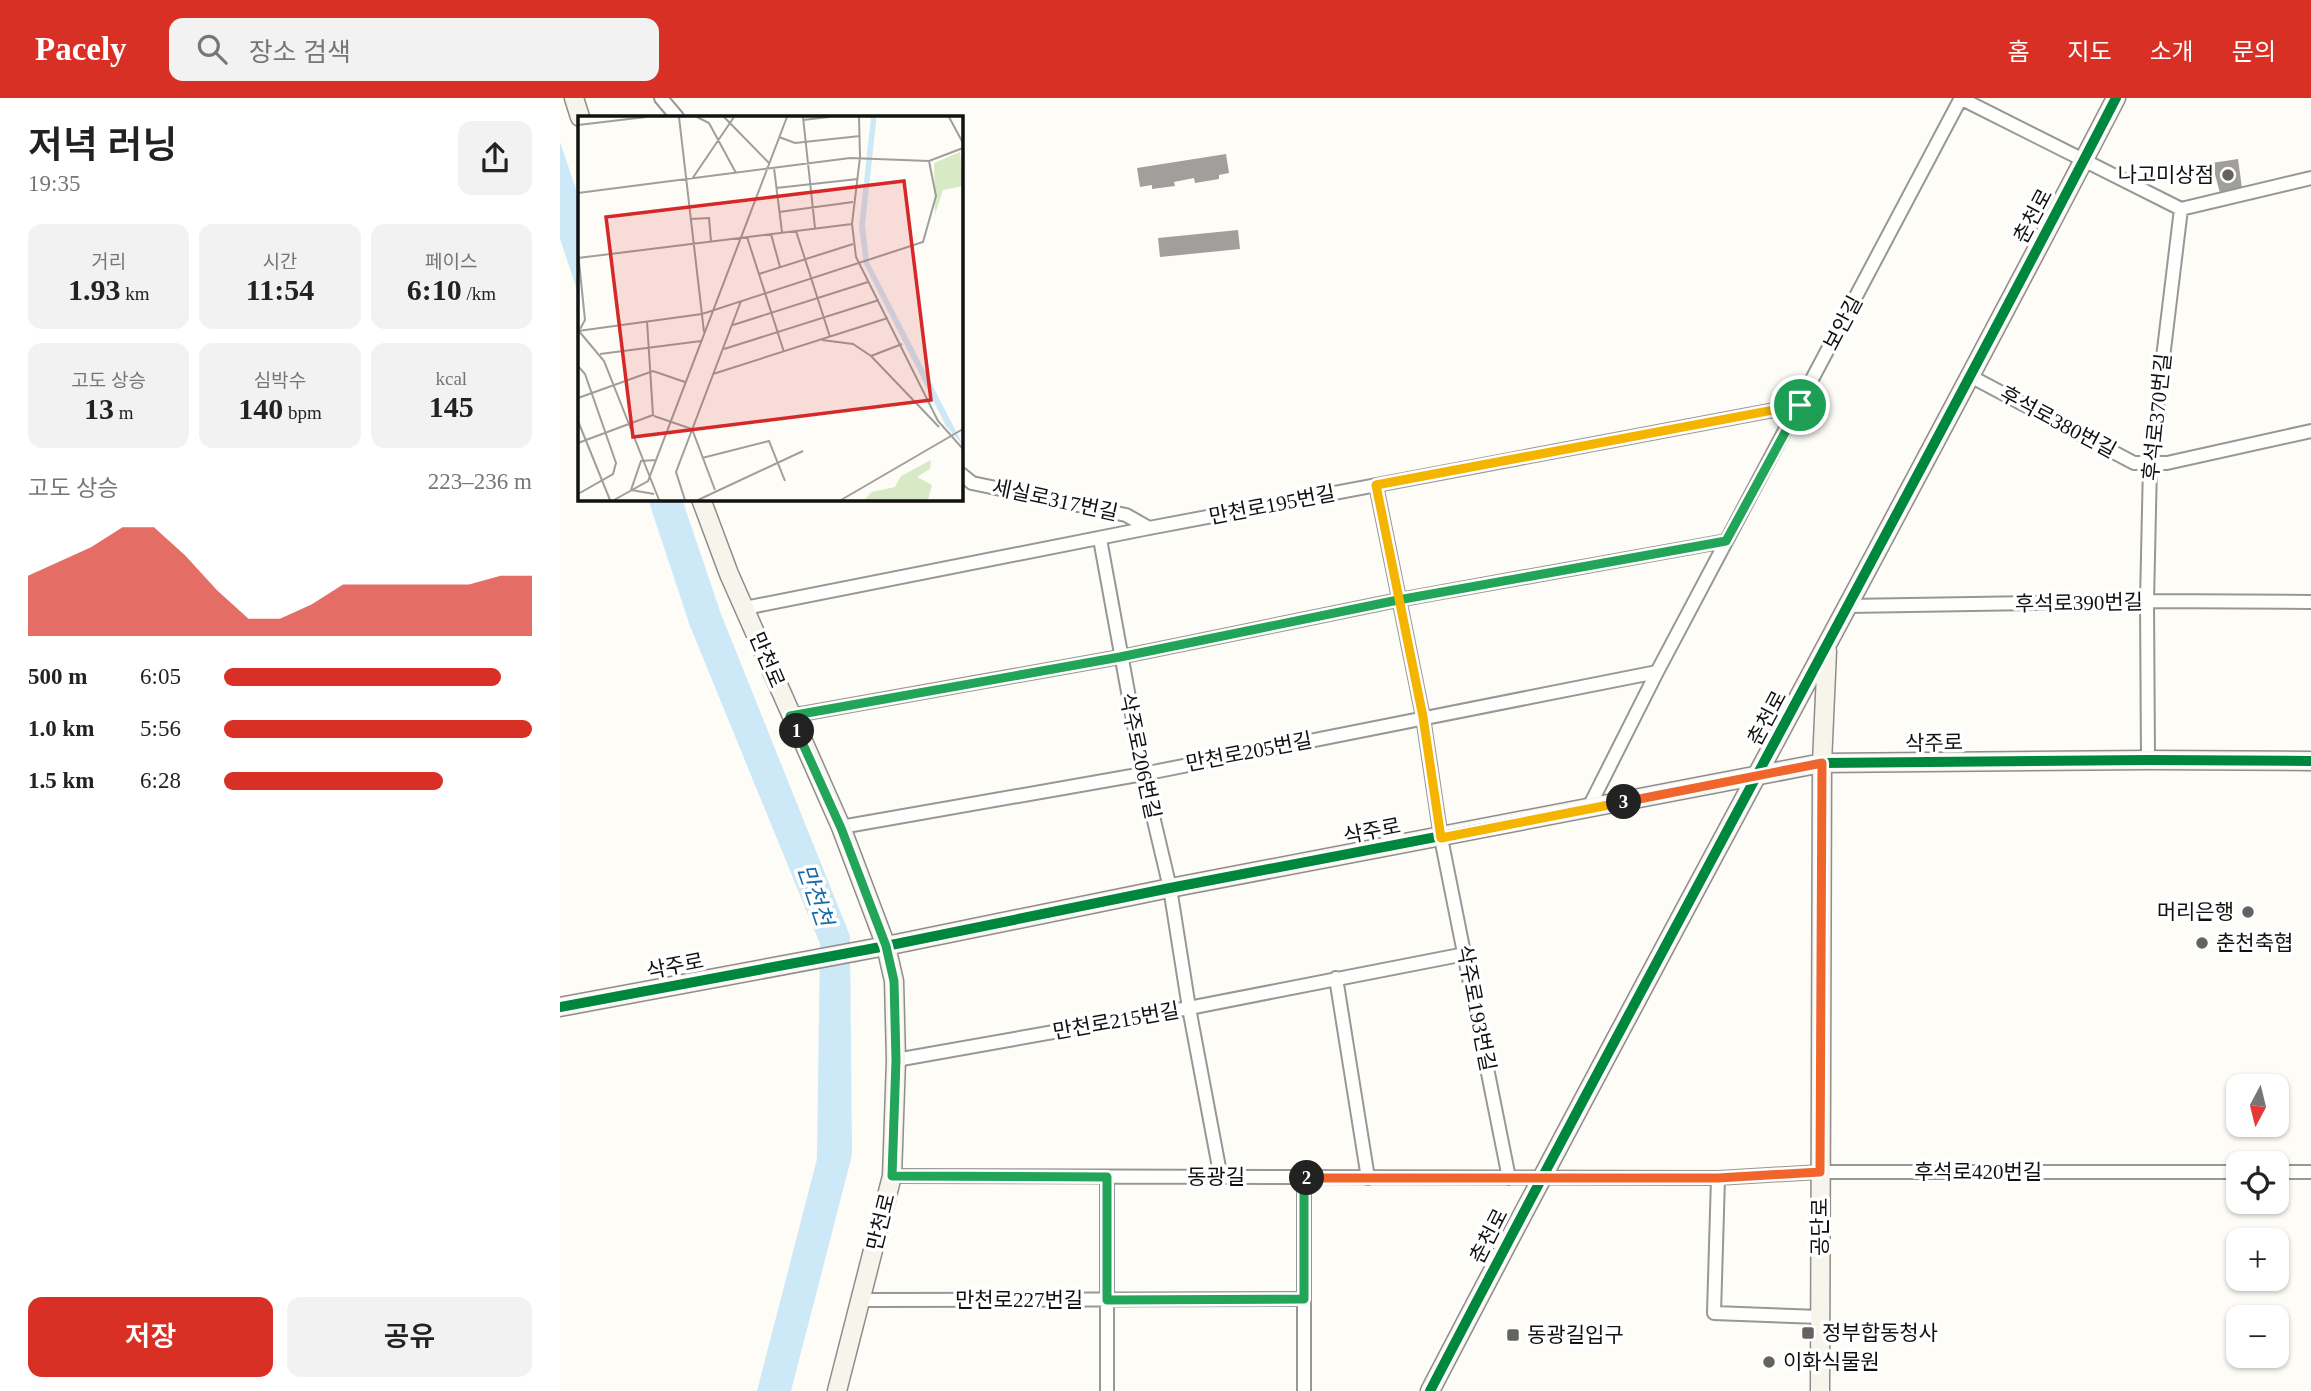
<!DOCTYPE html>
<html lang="ko">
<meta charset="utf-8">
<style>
:root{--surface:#fff;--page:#f2f2f2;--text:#222;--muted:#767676;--accent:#d93025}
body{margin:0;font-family:"Times New Roman","Noto Sans KR",serif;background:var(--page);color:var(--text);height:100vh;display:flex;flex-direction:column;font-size:26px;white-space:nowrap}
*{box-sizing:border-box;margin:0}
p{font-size:23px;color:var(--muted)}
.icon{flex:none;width:38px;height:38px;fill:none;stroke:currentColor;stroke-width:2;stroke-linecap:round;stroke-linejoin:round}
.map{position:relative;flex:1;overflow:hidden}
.drawer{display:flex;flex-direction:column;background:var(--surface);width:560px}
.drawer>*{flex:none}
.needle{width:46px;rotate:187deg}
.buttons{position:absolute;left:1666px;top:976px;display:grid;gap:14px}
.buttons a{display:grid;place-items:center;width:63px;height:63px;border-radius:14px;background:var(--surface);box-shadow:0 2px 5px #0004;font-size:35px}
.pin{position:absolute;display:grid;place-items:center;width:60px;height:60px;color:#fff;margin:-30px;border:4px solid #fff;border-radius:50%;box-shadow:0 2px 7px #0007}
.km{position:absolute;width:35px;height:35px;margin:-18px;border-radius:50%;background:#222;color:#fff;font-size:19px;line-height:35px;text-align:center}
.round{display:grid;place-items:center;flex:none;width:74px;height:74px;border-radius:14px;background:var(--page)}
.headline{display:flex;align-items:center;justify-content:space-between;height:119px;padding:0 28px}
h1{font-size:38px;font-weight:600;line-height:52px}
.stats{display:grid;grid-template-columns:repeat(3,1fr);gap:10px;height:119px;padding:7px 28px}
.stats div{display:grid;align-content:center;border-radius:14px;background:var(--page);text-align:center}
.stats b{font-size:30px;font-weight:600}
.stats small{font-size:19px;font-weight:400}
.stats p{font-size:19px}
.chart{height:196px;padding:14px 28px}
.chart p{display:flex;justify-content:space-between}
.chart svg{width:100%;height:126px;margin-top:7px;fill:var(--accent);opacity:.7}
.button{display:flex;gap:14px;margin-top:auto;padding:14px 28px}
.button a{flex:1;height:80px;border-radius:14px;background:var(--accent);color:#fff;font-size:28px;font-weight:600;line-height:80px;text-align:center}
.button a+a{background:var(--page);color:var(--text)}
ul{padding:0 28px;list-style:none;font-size:23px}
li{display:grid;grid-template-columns:112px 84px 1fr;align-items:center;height:52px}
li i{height:18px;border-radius:9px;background:var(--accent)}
header{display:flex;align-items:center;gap:42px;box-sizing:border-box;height:98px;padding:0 35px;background:var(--accent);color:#fff}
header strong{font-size:33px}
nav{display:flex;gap:38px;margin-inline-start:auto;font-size:24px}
.search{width:490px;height:63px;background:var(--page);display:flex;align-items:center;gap:18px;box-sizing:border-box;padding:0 24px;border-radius:14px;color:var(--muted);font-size:26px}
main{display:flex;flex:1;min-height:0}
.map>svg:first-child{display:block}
</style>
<header>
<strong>Pacely</strong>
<div class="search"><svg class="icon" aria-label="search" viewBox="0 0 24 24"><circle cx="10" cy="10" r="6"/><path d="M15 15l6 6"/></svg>장소 검색</div>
<nav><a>홈</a><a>지도</a><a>소개</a><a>문의</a></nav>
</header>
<main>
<section class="drawer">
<div class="headline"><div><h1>저녁 러닝</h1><p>19:35</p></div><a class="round"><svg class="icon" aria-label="share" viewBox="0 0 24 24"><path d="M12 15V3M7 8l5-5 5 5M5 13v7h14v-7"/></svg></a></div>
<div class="stats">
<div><p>거리</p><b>1.93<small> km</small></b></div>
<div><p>시간</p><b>11:54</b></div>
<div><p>페이스</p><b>6:10<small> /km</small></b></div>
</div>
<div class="stats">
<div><p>고도 상승</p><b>13<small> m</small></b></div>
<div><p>심박수</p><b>140<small> bpm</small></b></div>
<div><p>kcal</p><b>145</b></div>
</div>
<div class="chart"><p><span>고도 상승</span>223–236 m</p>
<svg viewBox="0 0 160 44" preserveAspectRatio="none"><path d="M0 44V23L10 18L20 13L30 6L40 6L50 16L60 28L70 38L80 38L90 33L100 26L110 26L120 26L130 26L140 26L150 23L160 23V44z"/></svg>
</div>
<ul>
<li><b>500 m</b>6:05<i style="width:90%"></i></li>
<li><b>1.0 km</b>5:56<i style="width:100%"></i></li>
<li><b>1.5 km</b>6:28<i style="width:71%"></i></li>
</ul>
<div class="button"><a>저장</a><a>공유</a></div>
</section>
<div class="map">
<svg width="1751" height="1293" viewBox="0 0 1751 1293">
<rect width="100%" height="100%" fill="#fdfcf7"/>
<path fill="#cde8f7" d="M0,44L19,100V198L0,141Z
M88,401H122L161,516L290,838L292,1057L231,1293H197L257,1061L260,846L130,528Z"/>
<path fill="#a19f9c" d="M666,56L669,75L659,77V81L635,85L634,80L614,84L615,88L592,91V87L580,89L577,70Z
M1678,61L1682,90L1660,95L1652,65Z
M678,132L680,151L600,159L598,140Z"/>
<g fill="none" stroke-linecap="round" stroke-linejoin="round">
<g stroke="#979795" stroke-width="16">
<path id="street" d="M101,0L117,19
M1400,0L1621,111
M1410,278L1574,365H1607L1751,333
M401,376L412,385L566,417L589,430
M816,387L863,619L881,740L949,1080
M540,441L583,676L610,790L629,910L661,1080
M1288,508L1587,503L1751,504
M185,510L589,430L1240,307
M230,618L560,559L838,502L1166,443
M1588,662L1587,503L1590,367L1621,111L1751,80
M1028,711L1097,574L1401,0
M281,729L583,676L1097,574
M776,880L808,1080
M336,962L629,910L905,856
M1717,1074H1751
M332,1078L1158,1080L1260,1074H1678
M744,1080V1293
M1158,1080L1154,1215L1260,1219
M301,1202L744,1201
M547,1293V1079"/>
</g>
<g stroke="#8e8d8b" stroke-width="21">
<path id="secondary" d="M14,0L20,19
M141,401L169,476L281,729L326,848L334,883L336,962L332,1078L277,1293
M0,909L326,848L610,790L1262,665L1588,662L1751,663
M870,1293C1095,860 1332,433 1556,0
M1260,1293L1262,665L1267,553"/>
</g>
<use href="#street" stroke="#fffffe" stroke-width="12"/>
<use href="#secondary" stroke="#f6f4eb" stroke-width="18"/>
<g stroke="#fff" stroke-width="15">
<path id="cycleway" d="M0,909L326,848L610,790L1262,665L1588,662L1751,663
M870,1293C1095,860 1332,433 1556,0"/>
</g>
<use href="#cycleway" stroke="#00873e" stroke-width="10"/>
</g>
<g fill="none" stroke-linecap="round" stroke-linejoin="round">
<g stroke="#fff" stroke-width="14">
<path id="split-1" d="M237,633L230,618L560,559L838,502L1166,443L1240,307"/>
</g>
<g stroke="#fff" stroke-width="14">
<path id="split-2" d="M237,633L281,730L326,848L334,883L336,962L332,1078L547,1079V1202L744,1201V1080H747"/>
</g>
<g stroke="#fff" stroke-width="14">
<path id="split-3" d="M747,1080H1158L1260,1074L1262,665L1064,704"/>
</g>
<g stroke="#fff" stroke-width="14">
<path id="split-4" d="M1064,704L881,740L863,619L816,387L1240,307"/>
</g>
<use href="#split-1" stroke="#22a559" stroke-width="9"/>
<use href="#split-2" stroke="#22a559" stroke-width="9"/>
<use href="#split-3" stroke="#f0652b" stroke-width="9"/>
<use href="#split-4" stroke="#f5b400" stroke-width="9"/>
</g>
<g fill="#646362" stroke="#fff" stroke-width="2.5">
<circle cx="1668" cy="77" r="7"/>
<circle cx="1688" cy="814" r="7"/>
<circle cx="1642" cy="845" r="7"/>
<rect x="1241" y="1228" width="14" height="14" rx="3.5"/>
<rect x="946" y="1230" width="14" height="14" rx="3.5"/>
<circle cx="1209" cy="1264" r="7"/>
</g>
<g text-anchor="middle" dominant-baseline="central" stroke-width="7" stroke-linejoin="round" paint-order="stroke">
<g font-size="21" fill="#111" stroke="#fff" text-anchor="start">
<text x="1654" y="77" text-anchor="end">나고미상점</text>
<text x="1674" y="814" text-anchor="end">머리은행</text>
<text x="1656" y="845">춘천축협</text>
<text x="1262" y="1235">정부합동청사</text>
<text x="967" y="1237">동광길입구</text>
<text x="1223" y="1264">이화식물원</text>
</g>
<g font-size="21" fill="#111" stroke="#fff">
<text transform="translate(1473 118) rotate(-62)">춘천로</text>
<text transform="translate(1283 225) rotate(-62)">보안길</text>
<text transform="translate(1597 319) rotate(-84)">후석로370번길</text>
<text transform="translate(1498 324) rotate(28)">후석로380번길</text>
<text transform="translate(495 402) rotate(12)">세실로317번길</text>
<text transform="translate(712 407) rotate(-11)">만천로195번길</text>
<text transform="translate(1519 505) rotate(-1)">후석로390번길</text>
<text transform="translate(207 562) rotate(67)">만천로</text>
<text transform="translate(1207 620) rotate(-62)">춘천로</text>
<text transform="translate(1374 645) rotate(-1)">삭주로</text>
<text transform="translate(689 654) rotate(-11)">만천로205번길</text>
<text transform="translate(580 658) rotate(78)">삭주로206번길</text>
<text transform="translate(812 733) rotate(-11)">삭주로</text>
<text transform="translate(115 868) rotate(-11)">삭주로</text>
<text transform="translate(916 910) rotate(79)">삭주로193번길</text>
<text transform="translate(556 923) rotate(-10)">만천로215번길</text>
<text x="1418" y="1074">후석로420번길</text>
<text x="656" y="1079">동광길</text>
<text transform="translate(321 1124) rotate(-76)">만천로</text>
<text transform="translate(1260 1129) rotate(-90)">공단로</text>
<text transform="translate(929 1138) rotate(-63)">춘천로</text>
<text x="459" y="1202">만천로227번길</text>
</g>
<g font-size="23" font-style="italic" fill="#1768a6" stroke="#fff">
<text transform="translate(255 797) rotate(71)">만천천</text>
</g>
</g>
<g transform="translate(18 18)">
<rect width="385" height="385" fill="#fdfcf7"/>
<path d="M382,36L385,70L365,74L357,99L356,47ZM353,344L352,353L339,361L354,369L350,384H286L294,376L317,371L323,360Z" fill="#d8eac5"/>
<path d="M293,1H298V6L287,109L291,146L385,329L368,310L286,148L281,111Z" fill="#cde8f7"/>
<path fill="none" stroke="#9f9e9b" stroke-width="2" d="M101,1L126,216M119,1L131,7L158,57M146,1L191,47M225,1L237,112M281,1L282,41L274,108L278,141L360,305L385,333M371,1L385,27M225,4L251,1M0,9L68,1M201,21L217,27L282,20M196,52L204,116M114,63L156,1M198,72L280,63M0,77L272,42L351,45L385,32M201,96L275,86M113,103L131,102L133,125M218,115L252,221M193,118L202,151M169,121L206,236M0,136L7,204L2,213M0,142L274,108M181,158L275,128M155,209L290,166M0,214L26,245L81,384M0,215L124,198L345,126L358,80L351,45M244,224L275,228L293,240L361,311M146,233L301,184M22,238L123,225M293,240L324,228M0,250L7,258L38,347L35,358L0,378M135,258L310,202M0,282L75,255L107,266M76,300L114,313L137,374M0,305L32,384M0,327L75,299L69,205M124,342L191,325L207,365M76,378L53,374L63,345L78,344M36,384L70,365L209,1M107,384L98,356L163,185M120,384L225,335M263,384L385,313"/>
<path fill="#d62828" fill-opacity="0.15" stroke="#d62828" stroke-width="3.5" d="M326,65L353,284L55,321L28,101Z"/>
<rect width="385" height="385" fill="none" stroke="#111" stroke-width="3.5"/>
</g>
</svg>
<div class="buttons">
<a><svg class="needle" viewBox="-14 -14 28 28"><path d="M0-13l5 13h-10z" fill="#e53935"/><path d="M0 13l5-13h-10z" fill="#767676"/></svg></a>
<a><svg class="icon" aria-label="locate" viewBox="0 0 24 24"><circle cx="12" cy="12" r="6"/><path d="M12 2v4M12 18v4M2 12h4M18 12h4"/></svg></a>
<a>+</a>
<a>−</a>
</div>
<div class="pin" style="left:1240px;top:307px;background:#1e9e55"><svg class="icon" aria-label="arrive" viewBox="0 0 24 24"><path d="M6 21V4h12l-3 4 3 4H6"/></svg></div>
<b class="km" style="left:237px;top:633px">1</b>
<b class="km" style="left:747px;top:1080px">2</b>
<b class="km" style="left:1064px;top:704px">3</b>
</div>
</main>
